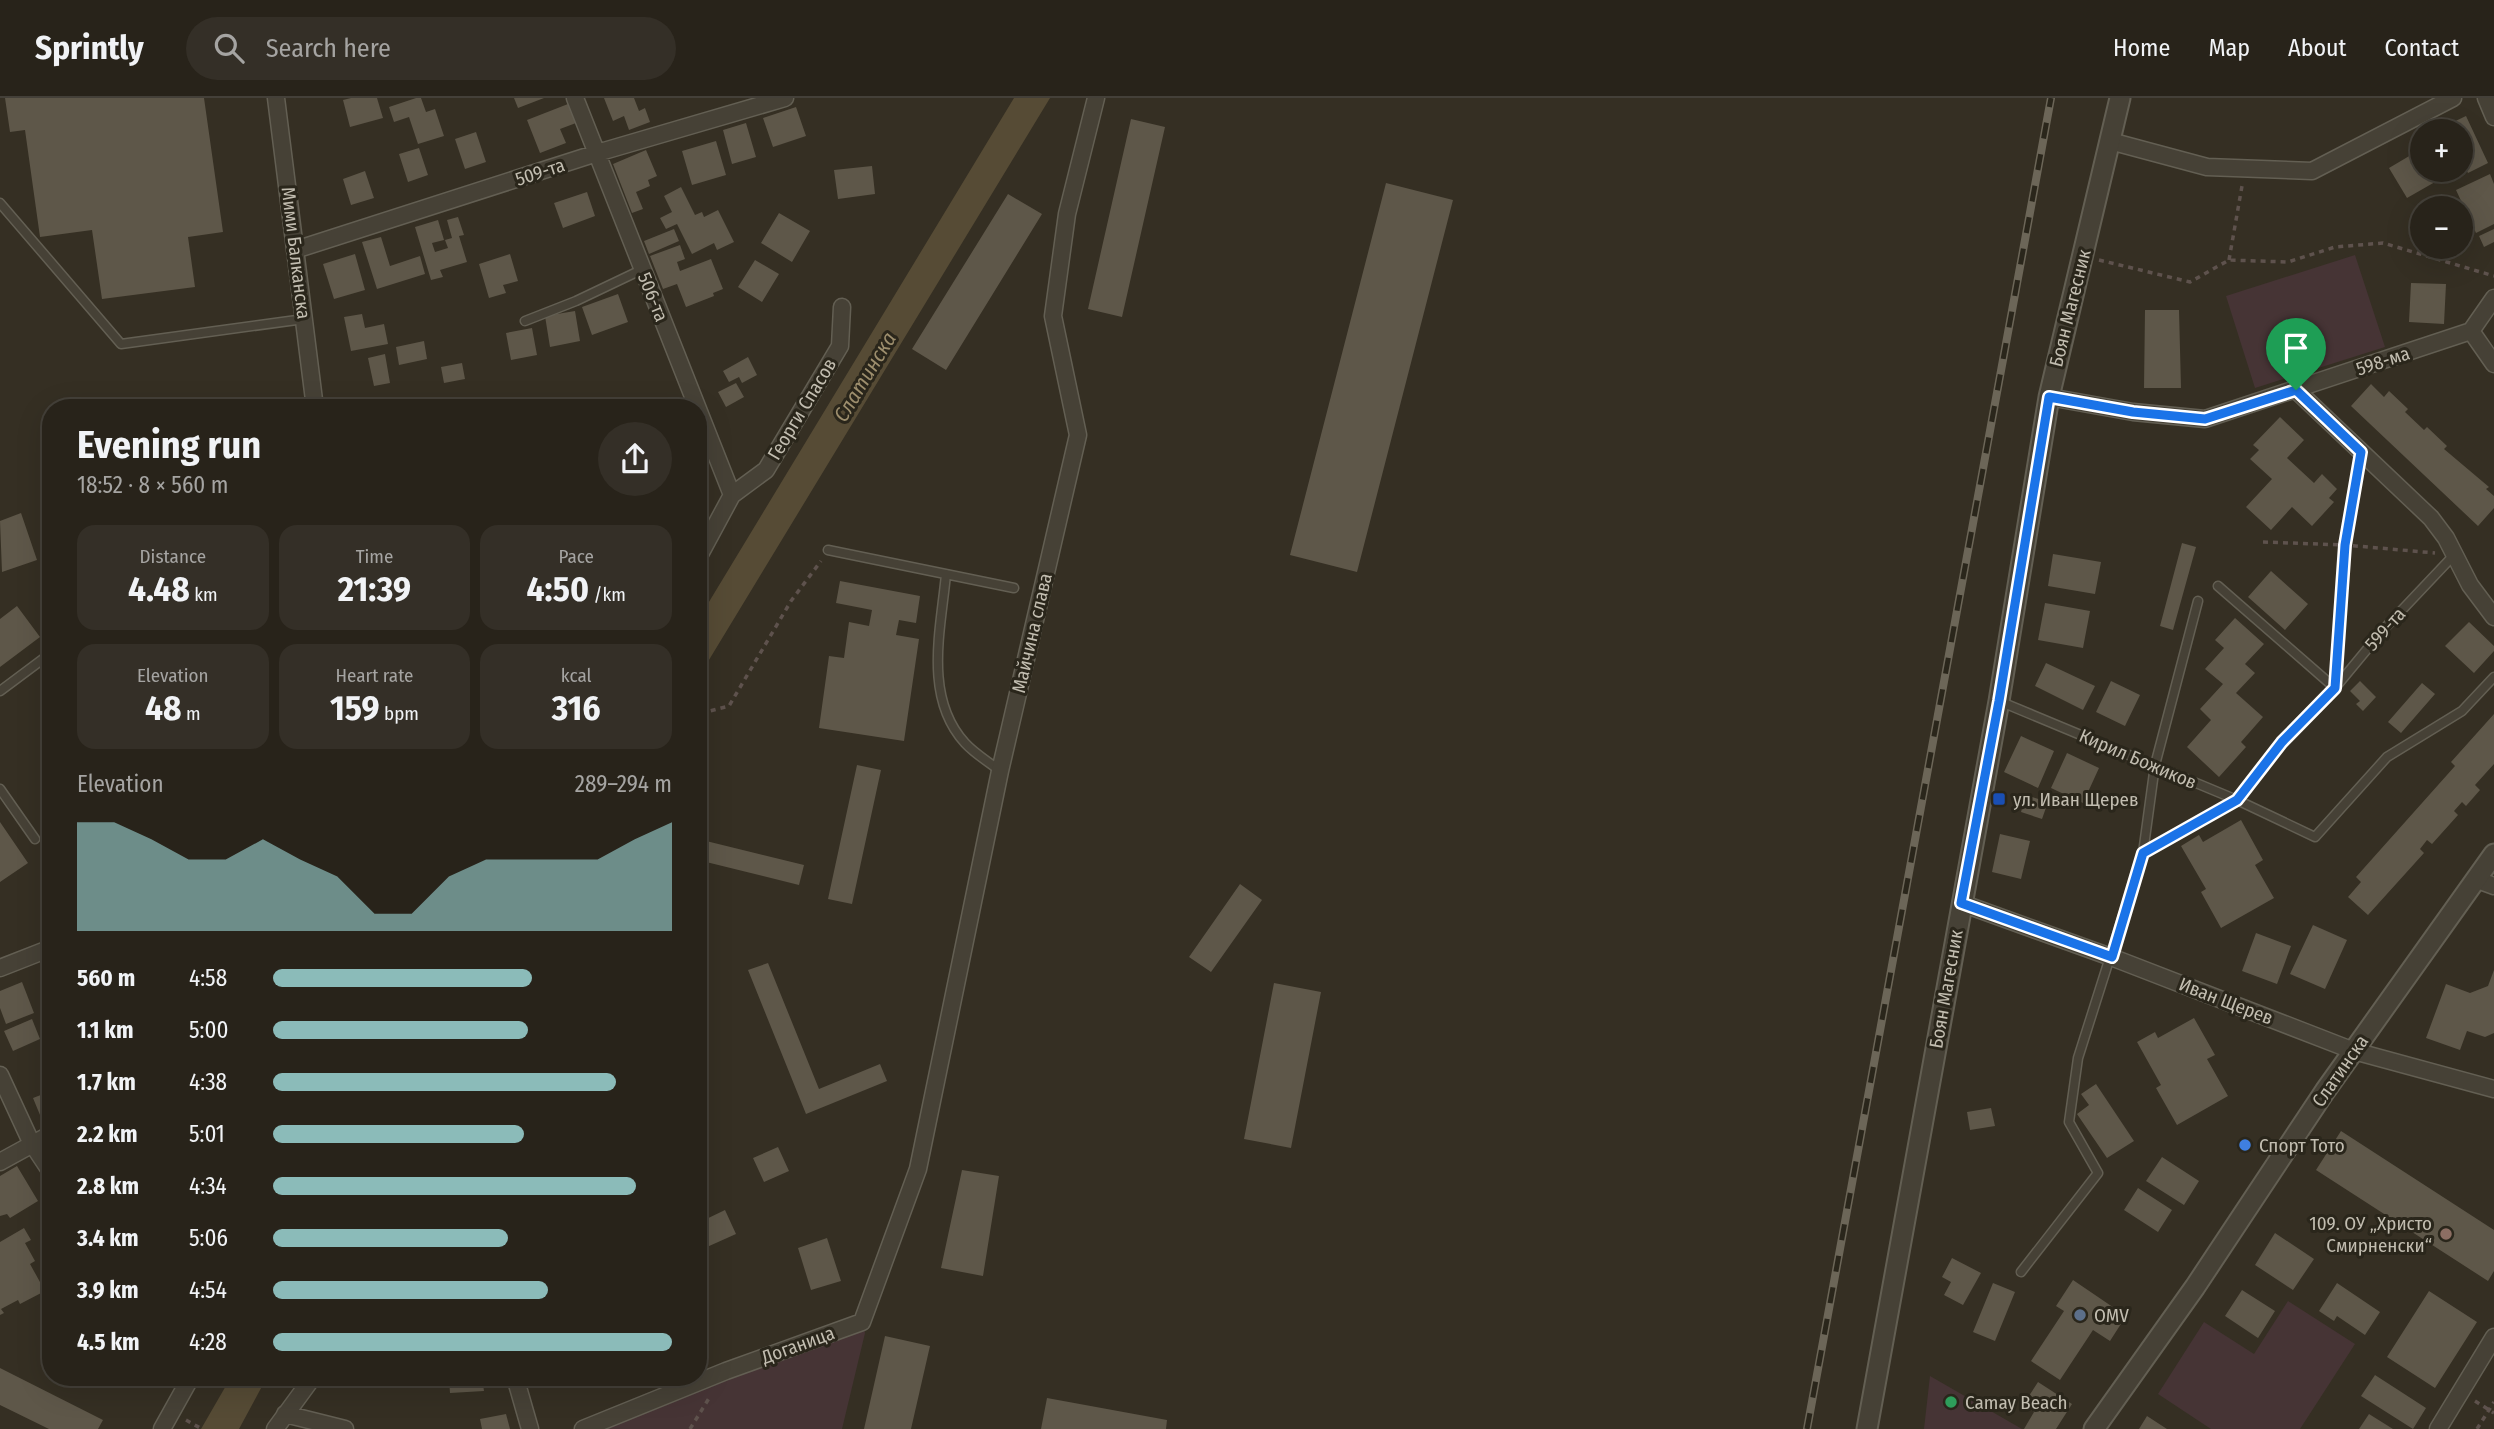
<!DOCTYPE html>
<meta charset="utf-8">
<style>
:root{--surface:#28231a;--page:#342f27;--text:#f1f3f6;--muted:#a5a4a2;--line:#444039;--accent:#8bbbb9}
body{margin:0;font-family:"Fira Sans Condensed",sans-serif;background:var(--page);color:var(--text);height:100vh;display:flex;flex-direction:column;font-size:26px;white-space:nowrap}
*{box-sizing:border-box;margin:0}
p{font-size:23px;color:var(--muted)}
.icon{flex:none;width:38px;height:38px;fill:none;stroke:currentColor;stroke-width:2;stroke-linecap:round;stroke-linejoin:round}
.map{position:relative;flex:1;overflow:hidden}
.drawer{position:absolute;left:42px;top:301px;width:665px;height:987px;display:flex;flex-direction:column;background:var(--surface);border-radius:28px;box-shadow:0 7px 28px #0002,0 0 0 2px var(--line)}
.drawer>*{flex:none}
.buttons{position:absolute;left:2410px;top:21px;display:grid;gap:14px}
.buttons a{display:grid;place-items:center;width:63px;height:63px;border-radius:50%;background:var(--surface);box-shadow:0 7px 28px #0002,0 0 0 2px var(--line);font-size:35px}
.pin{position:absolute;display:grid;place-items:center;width:60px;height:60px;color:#fff;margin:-72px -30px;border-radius:50% 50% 50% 0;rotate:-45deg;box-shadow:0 0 7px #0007}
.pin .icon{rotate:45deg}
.round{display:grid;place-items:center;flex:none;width:74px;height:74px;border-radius:37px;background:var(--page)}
.head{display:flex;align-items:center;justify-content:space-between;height:119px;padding:0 35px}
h1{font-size:38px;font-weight:700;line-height:52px}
.stats{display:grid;grid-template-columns:repeat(3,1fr);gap:10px;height:119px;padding:7px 35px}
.stats div{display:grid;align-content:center;border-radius:18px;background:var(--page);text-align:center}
.stats b{font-size:35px;font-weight:700}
.stats small{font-size:19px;font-weight:400}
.stats p{font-size:19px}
.chart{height:196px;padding:14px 35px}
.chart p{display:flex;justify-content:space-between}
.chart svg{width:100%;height:126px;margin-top:7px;fill:var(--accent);opacity:.7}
ul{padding:0 35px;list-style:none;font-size:23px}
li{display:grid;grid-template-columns:112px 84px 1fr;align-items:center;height:52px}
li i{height:18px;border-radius:9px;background:var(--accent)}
header{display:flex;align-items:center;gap:42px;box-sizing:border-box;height:98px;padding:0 35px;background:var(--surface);border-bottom:2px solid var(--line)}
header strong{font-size:33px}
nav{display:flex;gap:38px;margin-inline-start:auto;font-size:24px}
.search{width:490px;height:63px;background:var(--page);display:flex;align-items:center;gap:18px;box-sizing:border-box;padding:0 24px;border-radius:38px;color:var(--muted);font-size:26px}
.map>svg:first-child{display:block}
</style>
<header>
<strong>Sprintly</strong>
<div class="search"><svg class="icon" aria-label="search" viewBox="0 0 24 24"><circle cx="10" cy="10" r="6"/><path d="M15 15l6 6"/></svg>Search here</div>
<nav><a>Home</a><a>Map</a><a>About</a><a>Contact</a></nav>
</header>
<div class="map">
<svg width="2494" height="1331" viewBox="0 0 2494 1331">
<rect width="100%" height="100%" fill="#352f23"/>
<path fill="#463435" d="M2355,157L2385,249L2255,290L2226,198Z
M2288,1203L2355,1246L2300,1331H2211L2158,1296L2204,1224L2254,1256Z
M862,1224L865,1235L842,1331H583Z
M1930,1278L2022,1331H1924Z"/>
<path fill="#564b35" d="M1014,0H1050L698,580V522Z
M231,1279H267L239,1331H201Z"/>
<path fill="#5e5749" d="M5,0H204L223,134L188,139L195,189L102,201L92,132L40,139L25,32L10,34Z
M351,0H377L383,20L350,29L343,2Z
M416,0H421L426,14L435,11L444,38L418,46L409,19L394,24L389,9Z
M514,0H544L518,10Z
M604,0H634L639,13L645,10L650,24L629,32L624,18L613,23Z
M568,6L576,25L560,31L566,45L540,55L527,22Z
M796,9L806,38L773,49L763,20Z
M2466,18L2488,65L2468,75L2460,60V33H2448L2445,28Z
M1131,21L1165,29L1122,219L1088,211Z
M746,25L756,59L732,66L723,32Z
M476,34L486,64L465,71L455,41Z
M716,43L726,77L692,87L682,53Z
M419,50L428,77L408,84L399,56Z
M646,52L657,78L648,82L650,88L636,94L643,111L632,115L613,66Z
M2416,54L2422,63V72H2427L2435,84L2407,100L2389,70Z
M872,68L875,96L838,101L834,72Z
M365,73L374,100L351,107L343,81Z
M2490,76L2494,86V126L2476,135L2456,92Z
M1386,85L1453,102L1357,474L1290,457Z
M681,89L695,117L702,114L704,119L718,112L734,144L717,152L714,145L692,156L677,126L666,131L660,120L672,114L664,98Z
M587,94L595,118L563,130L554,105Z
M1008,96L1042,116L946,272L912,251Z
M779,115L810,133L792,164L761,145Z
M458,119L464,137L459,138L467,164L440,172L443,179L431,182L415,129L438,122L444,142L432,145L435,154L448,150L445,142L452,140L447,122Z
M674,131L679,143L649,156L644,143Z
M2494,131V144L2484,149L2479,138Z
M381,139L390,168L420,158L425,176L377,191L362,144Z
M680,147L685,161L677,164L680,173L711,161L723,191L713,195L714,198L686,209L677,186L663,191L650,158Z
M355,156L365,192L334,201L323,166Z
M510,156L518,183L503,187L506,195L489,200L479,166Z
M755,162L779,176L762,204L738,189Z
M2411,185L2446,186L2444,226L2409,224Z
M618,196L628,224L592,237L582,209Z
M2145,212H2179L2181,290H2144Z
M575,213L580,243L550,249L545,218Z
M362,216L365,230L384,226L388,246L351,253L344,219Z
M532,230L537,257L511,262L506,235Z
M424,243L427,261L399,267L396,249Z
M385,256L390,285L374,288L368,260Z
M748,259L757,277L742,285L739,279L729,284L723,273Z
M462,265L465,281L444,285L441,269Z
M736,285L744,299L726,309L718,294Z
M2371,286L2384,299L2389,293L2408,311L2405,314L2424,332L2427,329L2447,348L2444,351L2489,389L2486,391L2494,398V410L2478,428L2351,308Z
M2280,319L2304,342L2287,360L2314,385L2322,376L2337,391L2329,400L2334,404L2312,428L2292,409L2271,432L2246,409L2272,381L2250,361L2259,352L2253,347Z
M21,415L37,462L2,474L0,423Z
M2182,445L2196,449L2173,532L2160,528Z
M2053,456L2101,464L2095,496L2048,488Z
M2271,473L2308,506L2285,532L2248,499Z
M840,483L920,498L916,525L899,522L896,537L919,541L904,643L819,630L829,558L844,560L849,524L869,528L872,512L836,505Z
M2045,505L2090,513L2083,550L2038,542Z
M17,508L40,539L0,569V521Z
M2235,520L2264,546L2245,566L2255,575L2236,595L2263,619L2241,644L2246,649L2219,679L2187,649L2211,622L2200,611L2223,586L2205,571L2224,550L2215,542Z
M2469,524L2494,548V553L2474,575L2445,548Z
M2046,565L2095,588L2083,612L2035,588Z
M2111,583L2140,597L2125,628L2096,614Z
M2360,583L2376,599L2363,613L2356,606L2360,603L2350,593Z
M2422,585L2435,596L2401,635L2388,624Z
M2494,616V666L2475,687L2480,692L2466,708L2462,704L2454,713L2458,717L2432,746L2427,742L2420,751L2424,755L2368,817L2348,799L2361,784L2356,779L2455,668L2451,664Z
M2021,638L2054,653L2038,690L2004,674Z
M2067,655L2099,670L2083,705L2051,690Z
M857,667L881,672L852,806L828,801Z
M2026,697L2048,704L2042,721L2021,714Z
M2241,722L2263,762L2255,767L2274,800L2221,830L2201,794L2206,791L2181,748L2199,737L2203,744Z
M0,724L28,765L0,784Z
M2000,736L2030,743L2021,781L1992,774Z
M698,741L804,767L799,787L698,762Z
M1240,786L1262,802L1211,874L1189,859Z
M2313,827L2347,842L2325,891L2290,876Z
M2256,835L2291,848L2277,886L2242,873Z
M768,865L819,991L880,966L887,983L806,1016L748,872Z
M2494,872V935L2485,939L2467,933L2460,952L2426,940L2446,886L2470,895L2488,888Z
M22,884L34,915L6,926L0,910V893Z
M1274,885L1321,894L1291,1050L1244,1041Z
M2194,920L2215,957L2207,961L2228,998L2177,1027L2156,990L2161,987L2137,944L2155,934L2158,940Z
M32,921L40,941L13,953L4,933Z
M2096,986L2134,1043L2107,1060L2077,1016L2089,1007L2081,996Z
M51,993V1013L40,1017L33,1000Z
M1991,1010L1995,1028L1970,1032L1967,1014Z
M2341,1033L2494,1132V1173L2488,1183L2316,1072Z
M778,1049L789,1073L764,1084L753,1060Z
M2162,1059L2199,1083L2184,1107L2146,1083Z
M17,1068L38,1103L10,1120L7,1116L0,1118V1078Z
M962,1072L999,1078L983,1178L941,1170Z
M2138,1090L2172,1112L2158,1134L2124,1112Z
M725,1112L736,1136L698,1153V1125Z
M24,1130L31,1142L25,1145L35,1163L30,1166L45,1193L20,1206L18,1202L1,1211L4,1215L0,1217V1144Z
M2275,1135L2314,1161L2293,1192L2255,1167Z
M827,1140L841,1183L811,1192L798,1150Z
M1952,1160L1981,1175L1963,1207L1944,1197L1951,1184L1942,1179Z
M2073,1182L2126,1218L2110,1243L2093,1232L2060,1282L2031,1263L2064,1213L2056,1208Z
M1993,1185L2015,1194L1995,1243L1973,1234Z
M2337,1185L2380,1214L2365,1237L2337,1218L2334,1223L2319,1213Z
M2242,1192L2275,1213L2258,1240L2225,1218Z
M2429,1193L2477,1224L2435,1290L2387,1259Z
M885,1238L930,1248L911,1331H864Z
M0,1270L103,1322L98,1331H49L0,1307Z
M2375,1277L2426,1310L2413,1331L2361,1298Z
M482,1280L484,1293L450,1295L449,1282Z
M2038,1284L2072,1306L2056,1331H2024L2034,1314L2023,1307Z
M1047,1300L1167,1322L1166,1331H1041Z
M506,1316L510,1331H482L480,1321Z
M2369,1316L2393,1331H2359Z
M2147,1318L2167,1331H2139Z"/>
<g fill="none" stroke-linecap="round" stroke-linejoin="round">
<g stroke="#635f53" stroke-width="11">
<path id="service" d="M0,105L121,246L304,221
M525,223L576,203L641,172
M828,452L1014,490
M946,476C941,531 923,599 965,645C975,656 989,664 1000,673
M2218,488L2335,590
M0,593L51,555
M1999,603L2237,702L2315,739L2387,659L2462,613L2494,579
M0,691L35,741
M2143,755L2237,702L2282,644L2335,590L2383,532L2454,457
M2021,1174L2098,1075L2069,1024L2078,960L2143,755L2155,667L2198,503"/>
</g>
<g stroke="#635f53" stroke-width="19">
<path id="minor" d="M276,0L315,310
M575,0L732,397
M2486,0L2494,19
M2110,43L2207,69L2312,73L2453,0
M295,152L597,55L785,0
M2471,233L2494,266
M2471,233L2494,200
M2296,292L2431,420L2446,440L2470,487L2494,519
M2049,299L2133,314L2205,321L2471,233
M698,460L732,397L766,372L840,248L842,209
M2475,781L2494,788
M1961,805L2111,859L2354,953L2494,991
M0,870L51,850
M0,977L31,1044L51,1074
M0,1064L51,1036
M515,1279L530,1331
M285,1316L345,1331
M162,1331L191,1279
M275,1331L313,1279
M583,1331L726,1273L862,1224L918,1071L1000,673L1078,337L1053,218L1067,116L1096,0
M2438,1331L2494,1239"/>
</g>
<g stroke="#635f53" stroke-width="23">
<path id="tertiary" d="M1867,1331L1999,603L2049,299L2120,0
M2094,1331L2195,1189L2325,993L2494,756"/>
</g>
<path stroke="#5e524d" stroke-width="3.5" stroke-dasharray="5 5" stroke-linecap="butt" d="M2099,162L2190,184L2229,162L2288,164L2335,149L2383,145L2494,178
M2229,162L2242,88
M2263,444L2345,447L2435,455
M2337,567L2345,447L2358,373
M698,628L710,613L729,608L791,503L821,463
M2475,1303L2494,1315
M186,1322L202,1331
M690,1331L711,1297
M2477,1331L2494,1304"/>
<use href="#service" stroke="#464136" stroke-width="8"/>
<use href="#minor" stroke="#464136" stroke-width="16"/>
<use href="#tertiary" stroke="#464136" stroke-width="19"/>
<g stroke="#6c6658" stroke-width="8">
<path id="rail" d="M1807,1331L2051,0"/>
</g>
<use href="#rail" stroke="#2a261b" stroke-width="5" stroke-dasharray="16" stroke-linecap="butt"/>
</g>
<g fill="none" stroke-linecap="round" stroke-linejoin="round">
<g stroke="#fff" stroke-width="14">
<path id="route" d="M2296,292L2361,354L2345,447L2335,590L2282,644L2237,702L2143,755L2112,859L1961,805L1999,603L2049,299L2133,314L2205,321Z"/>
</g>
<use href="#route" stroke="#1a73e8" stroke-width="9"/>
</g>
<rect fill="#1a4fb4" stroke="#2a261b" stroke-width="2.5" x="1992" y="694" width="14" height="14" rx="3.5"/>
<circle fill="#3f7fe0" stroke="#2a261b" stroke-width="2.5" cx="2245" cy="1047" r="7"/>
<circle fill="#8d6e63" stroke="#2a261b" stroke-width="2.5" cx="2446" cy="1136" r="7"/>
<circle fill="#5c6f8a" stroke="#2a261b" stroke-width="2.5" cx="2080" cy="1217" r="7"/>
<circle fill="#2e9e5b" stroke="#2a261b" stroke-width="2.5" cx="1951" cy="1304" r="7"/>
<g text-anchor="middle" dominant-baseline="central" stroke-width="6" stroke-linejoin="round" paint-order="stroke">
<g font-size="19" fill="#c2bdb0" stroke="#2a261b">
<text transform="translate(540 74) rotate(-18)">509-та</text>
<text transform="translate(296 155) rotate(83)">Мими Балканска</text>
<text transform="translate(653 199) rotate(68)">506-та</text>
<text transform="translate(2070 210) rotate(-76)">Боян Магесник</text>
<text transform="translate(2383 263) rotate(-18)">598-ма</text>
<text transform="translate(802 311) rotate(-59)">Георги Спасов</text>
<text transform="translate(2385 531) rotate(-48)">599-та</text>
<text transform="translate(1032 535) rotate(-77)">Майчина слава</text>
<text transform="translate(2138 661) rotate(23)">Кирил Божиков</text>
<text transform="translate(1946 891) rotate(-80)">Боян Магесник</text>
<text transform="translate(2226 903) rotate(21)">Иван Щерев</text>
<text transform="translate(2340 973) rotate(-55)">Слатинска</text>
<text transform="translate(798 1247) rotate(-20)">Доганица</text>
</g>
<g font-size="19" fill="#c2bdb0" stroke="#2a261b" text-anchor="start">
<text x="2013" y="701">ул. Иван Щерев</text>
<text x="2259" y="1047">Спорт Тото</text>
<text x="2432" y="1125" text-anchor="end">109. ОУ „Христо<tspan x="2432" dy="22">Смирненски“</tspan></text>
<text x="2094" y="1217">OMV</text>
<text x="1965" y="1304">Camay Beach</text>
</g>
<g font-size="21" font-style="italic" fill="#9d8e6d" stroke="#2a261b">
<text transform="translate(865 279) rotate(-59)">Слатинска</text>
</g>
</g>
</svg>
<div class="buttons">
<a>+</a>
<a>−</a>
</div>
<div class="pin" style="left:2296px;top:292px;background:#1e9e55"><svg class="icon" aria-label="arrive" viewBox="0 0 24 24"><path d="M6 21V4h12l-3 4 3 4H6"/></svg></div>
<section class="drawer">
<div class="head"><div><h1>Evening run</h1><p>18:52 · 8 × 560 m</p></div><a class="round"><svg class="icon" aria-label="share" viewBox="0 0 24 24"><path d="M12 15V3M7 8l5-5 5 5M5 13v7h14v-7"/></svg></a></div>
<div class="stats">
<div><p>Distance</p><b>4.48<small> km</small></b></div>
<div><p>Time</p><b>21:39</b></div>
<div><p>Pace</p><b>4:50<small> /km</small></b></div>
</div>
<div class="stats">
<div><p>Elevation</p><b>48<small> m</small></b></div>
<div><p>Heart rate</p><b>159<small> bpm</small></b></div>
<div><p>kcal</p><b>316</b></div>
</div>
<div class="chart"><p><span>Elevation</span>289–294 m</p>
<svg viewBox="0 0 160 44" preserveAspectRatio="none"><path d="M0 44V6L10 6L20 12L30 19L40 19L50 12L60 19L70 25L80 38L90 38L100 25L110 19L120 19L130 19L140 19L150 12L160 6V44z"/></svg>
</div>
<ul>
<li><b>560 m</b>4:58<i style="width:65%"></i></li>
<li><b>1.1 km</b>5:00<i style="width:64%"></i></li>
<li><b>1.7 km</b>4:38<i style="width:86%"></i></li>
<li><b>2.2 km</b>5:01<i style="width:63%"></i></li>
<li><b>2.8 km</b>4:34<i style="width:91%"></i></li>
<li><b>3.4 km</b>5:06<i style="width:59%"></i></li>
<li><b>3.9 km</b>4:54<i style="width:69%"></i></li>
<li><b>4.5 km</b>4:28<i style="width:100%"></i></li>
</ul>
</section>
</div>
